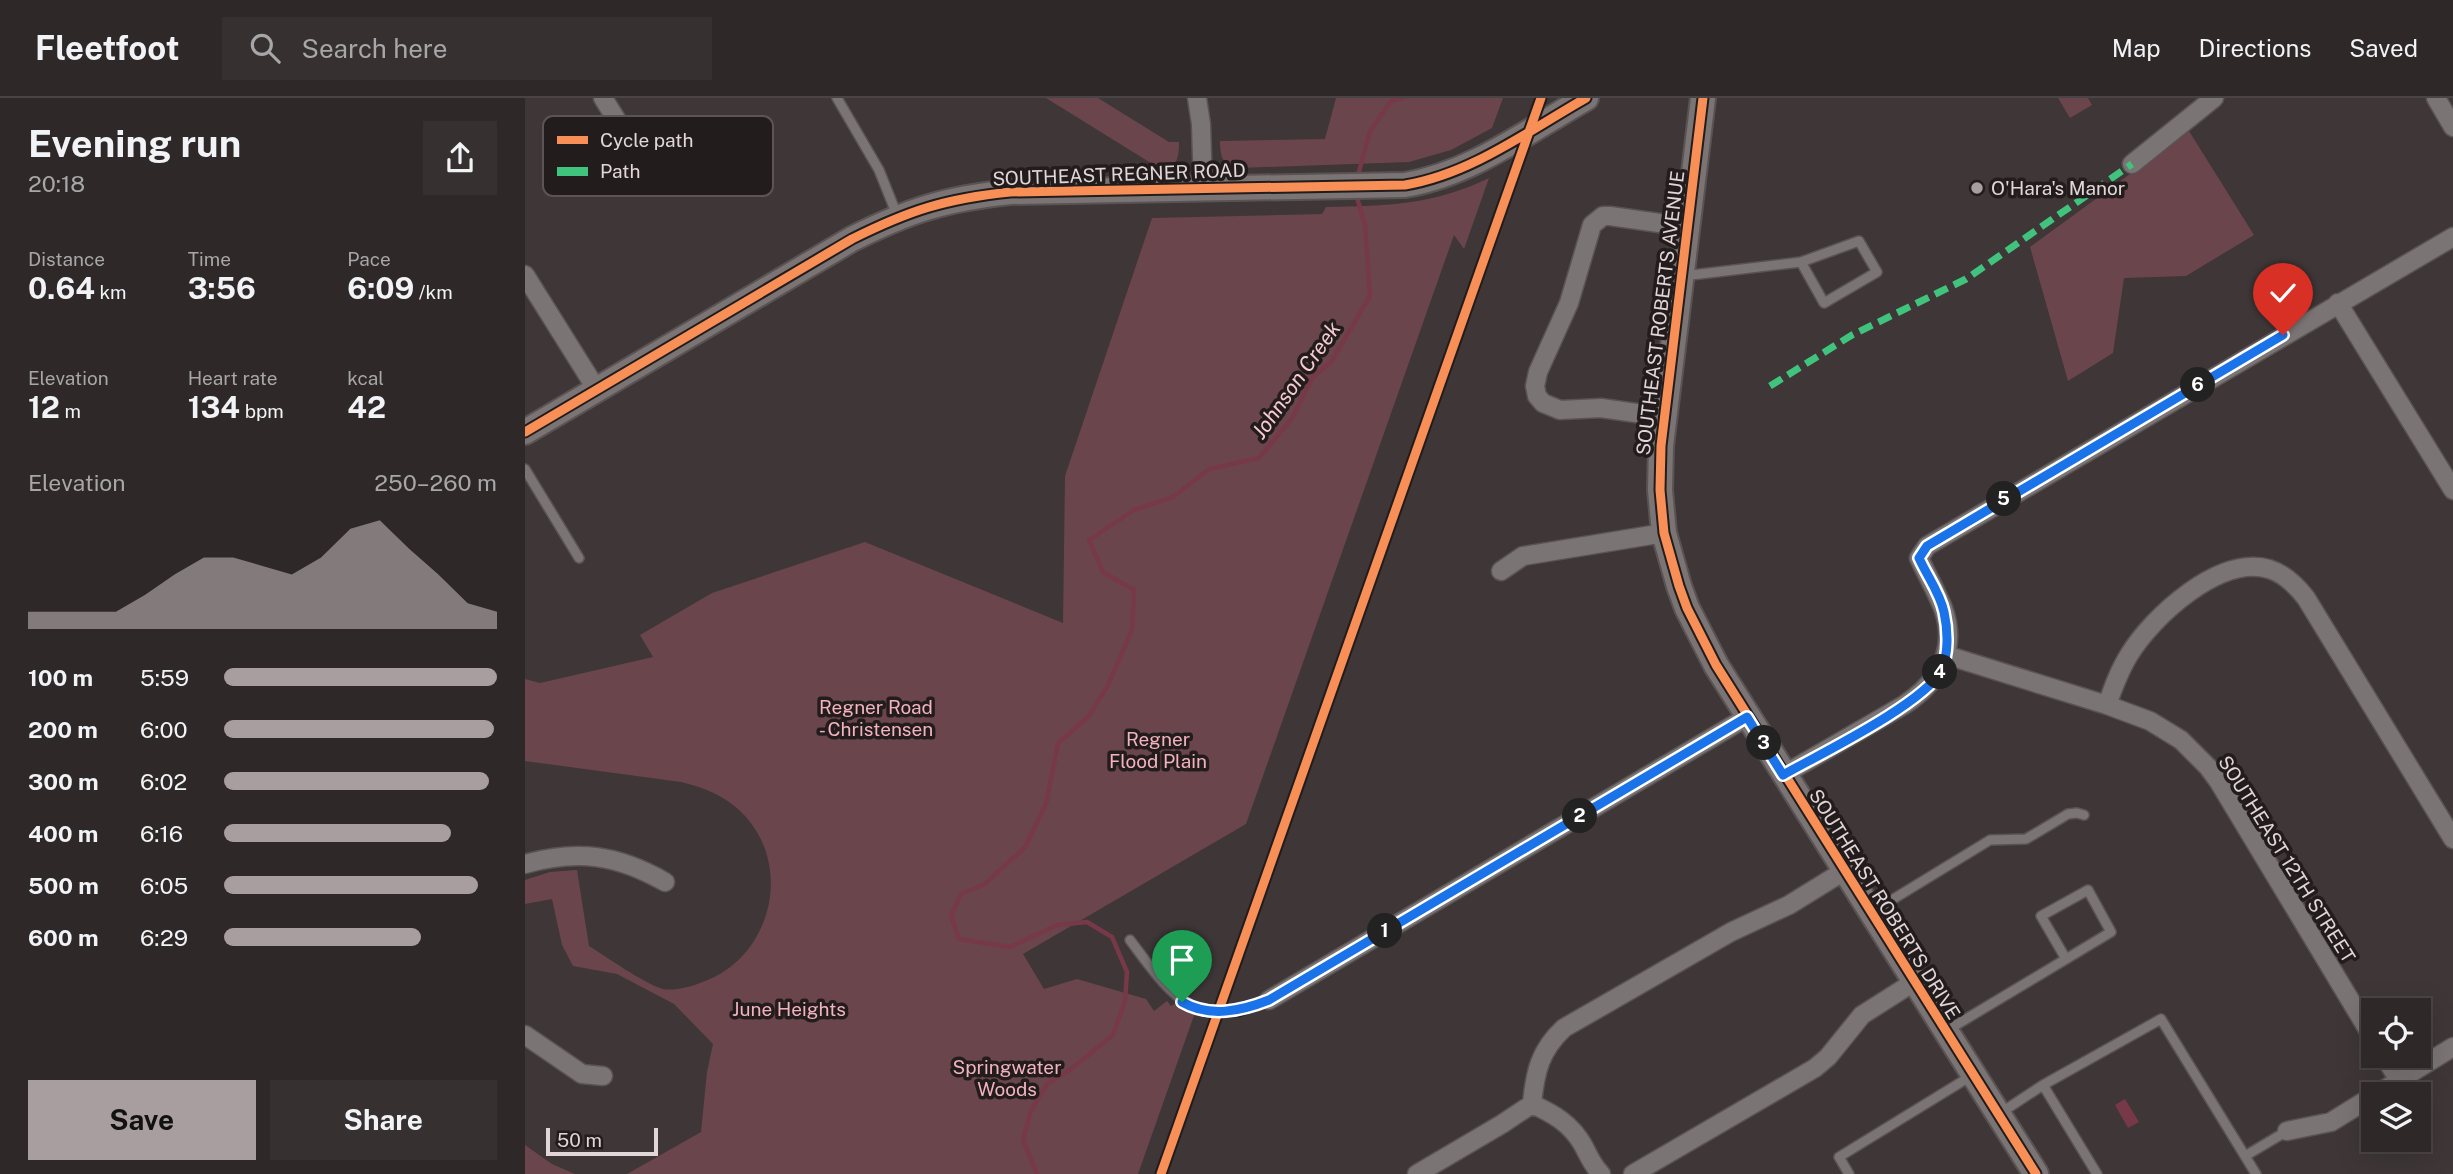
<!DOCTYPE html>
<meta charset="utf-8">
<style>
:root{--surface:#2e2829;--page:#363031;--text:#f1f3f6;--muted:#a7a6a8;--line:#494446;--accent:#a89ea0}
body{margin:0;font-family:"Public Sans",sans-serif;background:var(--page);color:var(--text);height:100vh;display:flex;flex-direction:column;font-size:26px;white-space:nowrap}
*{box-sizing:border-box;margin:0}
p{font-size:23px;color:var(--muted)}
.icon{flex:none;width:38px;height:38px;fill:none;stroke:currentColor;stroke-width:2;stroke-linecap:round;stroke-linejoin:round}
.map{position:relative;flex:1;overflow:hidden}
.panel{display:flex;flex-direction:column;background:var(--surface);width:525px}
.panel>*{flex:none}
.fabs{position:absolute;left:1836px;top:900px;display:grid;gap:14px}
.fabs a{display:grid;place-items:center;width:70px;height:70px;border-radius:0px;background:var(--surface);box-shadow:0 7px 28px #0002,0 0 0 2px var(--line);font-size:35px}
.scale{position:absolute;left:21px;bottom:18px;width:112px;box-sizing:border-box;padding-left:7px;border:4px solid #e1d6d8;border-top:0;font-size:19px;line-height:24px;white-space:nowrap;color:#e1d6d8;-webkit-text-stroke:5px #231c1d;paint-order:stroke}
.pin{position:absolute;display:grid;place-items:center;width:60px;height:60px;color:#fff;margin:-72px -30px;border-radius:50% 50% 50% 0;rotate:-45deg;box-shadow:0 0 7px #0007}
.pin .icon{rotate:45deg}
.km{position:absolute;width:35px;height:35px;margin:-18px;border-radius:50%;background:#222;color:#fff;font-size:19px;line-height:35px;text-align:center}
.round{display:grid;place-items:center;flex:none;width:74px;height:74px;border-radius:0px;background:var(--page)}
.overview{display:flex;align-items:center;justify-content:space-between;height:119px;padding:0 28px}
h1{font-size:38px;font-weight:700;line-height:52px}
.stats{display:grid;grid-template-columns:repeat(3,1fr);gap:10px;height:119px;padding:7px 28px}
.stats div{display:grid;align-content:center}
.stats b{font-size:30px;font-weight:700}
.stats small{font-size:19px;font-weight:400}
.stats p{font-size:19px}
.chart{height:196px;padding:14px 28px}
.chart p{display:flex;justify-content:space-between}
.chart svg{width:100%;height:126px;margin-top:7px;fill:var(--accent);opacity:.7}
.button{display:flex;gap:14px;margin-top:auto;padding:14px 28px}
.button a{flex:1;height:80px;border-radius:0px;background:var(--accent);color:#111;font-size:28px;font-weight:700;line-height:80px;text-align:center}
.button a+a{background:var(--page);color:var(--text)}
ul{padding:0 28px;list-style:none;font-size:23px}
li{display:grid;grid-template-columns:112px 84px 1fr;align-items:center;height:52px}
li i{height:18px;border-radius:9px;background:var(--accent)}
header{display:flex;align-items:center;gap:42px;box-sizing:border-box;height:98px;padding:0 35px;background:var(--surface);border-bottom:2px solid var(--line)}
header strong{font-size:33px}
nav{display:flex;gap:38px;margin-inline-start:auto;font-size:24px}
.search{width:490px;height:63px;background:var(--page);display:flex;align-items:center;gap:18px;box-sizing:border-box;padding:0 24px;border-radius:0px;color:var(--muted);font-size:26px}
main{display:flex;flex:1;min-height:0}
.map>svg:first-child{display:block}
</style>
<header>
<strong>Fleetfoot</strong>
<div class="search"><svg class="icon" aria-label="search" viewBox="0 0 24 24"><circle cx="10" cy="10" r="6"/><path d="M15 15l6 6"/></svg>Search here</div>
<nav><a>Map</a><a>Directions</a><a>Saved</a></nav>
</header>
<main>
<section class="panel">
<div class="overview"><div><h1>Evening run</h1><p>20:18</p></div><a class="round"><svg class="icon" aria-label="share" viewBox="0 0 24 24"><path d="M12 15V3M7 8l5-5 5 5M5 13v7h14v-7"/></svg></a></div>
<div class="stats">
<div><p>Distance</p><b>0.64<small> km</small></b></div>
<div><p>Time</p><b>3:56</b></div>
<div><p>Pace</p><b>6:09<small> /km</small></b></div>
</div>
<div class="stats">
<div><p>Elevation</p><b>12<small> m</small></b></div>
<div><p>Heart rate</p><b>134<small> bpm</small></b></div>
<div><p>kcal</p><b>42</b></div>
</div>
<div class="chart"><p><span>Elevation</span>250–260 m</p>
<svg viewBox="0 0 160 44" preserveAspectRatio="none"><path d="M0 44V38L10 38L20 38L30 38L40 32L50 25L60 19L70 19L80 22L90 25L100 19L110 9L120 6L130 16L140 25L150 35L160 38V44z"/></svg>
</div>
<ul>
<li><b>100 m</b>5:59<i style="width:100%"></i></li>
<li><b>200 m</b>6:00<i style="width:99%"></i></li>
<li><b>300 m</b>6:02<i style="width:97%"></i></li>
<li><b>400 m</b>6:16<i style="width:83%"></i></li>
<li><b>500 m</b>6:05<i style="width:93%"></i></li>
<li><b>600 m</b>6:29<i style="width:72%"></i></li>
</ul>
<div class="button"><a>Save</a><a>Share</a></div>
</section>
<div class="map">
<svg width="1928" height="1076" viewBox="0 0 1928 1076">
<rect width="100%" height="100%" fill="#3e3637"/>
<path fill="#6a454c" d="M521,0H573L644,44H654C654,58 653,69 637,72Z
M811,0H978L967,30L926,52L884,64L713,70C697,68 695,57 695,43L800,41Z
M1533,0H1563L1567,7L1545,20Z
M1664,33L1729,137L1661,178L1599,180L1588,255L1543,283L1505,149Z
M964,80L939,151L929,137L721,726L498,856L519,891L552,881L621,901L629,913L642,903L646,908L656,902L672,909L613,1076H102L176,1034L182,974L188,946L149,906L92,876L48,868L37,847L27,801L0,806V782L25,774L52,772L64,848C82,859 118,885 138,891C149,893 165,889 175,885C244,863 269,773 221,719C203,699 181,690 156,684L0,663V581L15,585L128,559L115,537L187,495L340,444L538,525L540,378L627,120L797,116L801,109C861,108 909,107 964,80Z
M0,1047L27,1066L50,1076H0Z"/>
<path fill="#773947" d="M1600,1001L1614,1024L1603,1030L1590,1007Z"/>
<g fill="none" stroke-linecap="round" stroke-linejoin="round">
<path stroke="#773947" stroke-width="4.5" d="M832,81L845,33L866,3L878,0
M512,1076L498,1042L506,1013L522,986L546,971L588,937L600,903L602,874L587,839L562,824L532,827L485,849L434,841L426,818L436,796L460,786L500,749L521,706L533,645L563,619L582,589L607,532L609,492L578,474L564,442L609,412L648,399L684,371L734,360L767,320L788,279L806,264L845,198L840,127L831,96"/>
<g stroke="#5a5354" stroke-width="12">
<path id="lane" d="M312,0L354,72L372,117
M1158,178L1276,164L1334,143L1352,174L1299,205L1276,164
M0,371L54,460
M1347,814L1465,742L1501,741L1543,716L1552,715L1559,717
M605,842C647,898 668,933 744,902
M1421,933L1586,834L1563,792L1516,818L1541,861
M1518,987L1572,1076
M1474,1016L1518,987L1636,921L1731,1076
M1720,1058L1762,1033
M1324,1076L1314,1059L1446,978"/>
</g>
<g stroke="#5a5354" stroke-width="21">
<path id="street" d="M78,0L101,37
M672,0L676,26L678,90
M1911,0L1928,29
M1607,66L1689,0
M0,177L72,292
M1813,205L1928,392
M1139,319L1076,310L1035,312L1018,305L1012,298L1010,288L1013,274L1044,205L1067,127L1078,118H1085L1162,129
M976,473L998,458L1139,435
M1421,557L1582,607L1625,623L1656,642L1683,669L1694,684L1848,940
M1582,607C1588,590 1594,573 1604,557C1627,519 1694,457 1744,471C1760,476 1771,487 1781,500L1928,741
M1258,677L1379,607C1414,584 1433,552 1418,510C1411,493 1402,477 1394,460L1402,448L1928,139
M0,766C53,751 93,757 140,784
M744,902L1222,619
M0,937L57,976L78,978
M1858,957L1874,982
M1852,996L1928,949
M1007,1006C1029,1016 1046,1026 1058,1047C1064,1058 1067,1067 1076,1076
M1762,1033L1806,1024L1848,998
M892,1076L977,1026L1007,1006C1010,974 1015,952 1039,930L1206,834L1264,807L1319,773
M1108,1076L1290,970L1303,959L1337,917L1389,884"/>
</g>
<g stroke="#5a5354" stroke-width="28">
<path id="secondary" d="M1178,0L1136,348L1135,392L1139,435L1154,488L1162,510L1191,567L1511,1076
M0,334L327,141C385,112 420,101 485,94L880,87C946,76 1003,33 1061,0"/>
</g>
<use href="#lane" stroke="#7a7475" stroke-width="9"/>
<use href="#street" stroke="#7a7475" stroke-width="18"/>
<use href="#secondary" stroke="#7a7475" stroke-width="24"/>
<path stroke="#40c37c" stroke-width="7" stroke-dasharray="14 7" stroke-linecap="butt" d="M1245,288L1327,237L1441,181L1607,66"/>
<g stroke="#231c1d" stroke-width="13">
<path id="cycleway" d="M1178,0L1136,348L1135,392L1139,435L1154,488L1162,510L1191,567L1511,1076
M0,334L327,141C385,112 420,101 485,94L880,87C946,76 1003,33 1061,0
M694,913H713L744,902L1222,619
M636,1076L1016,0"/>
</g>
<use href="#cycleway" stroke="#f78f57" stroke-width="9"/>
</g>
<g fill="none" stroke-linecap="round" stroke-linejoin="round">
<g stroke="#fff" stroke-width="14">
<path id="route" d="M657,904C685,920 716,913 744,902L1222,619L1258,677C1295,656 1398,606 1416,573C1424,556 1423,532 1419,514C1415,495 1402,478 1394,460L1402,448L1758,237"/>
</g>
<use href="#route" stroke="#1a73e8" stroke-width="9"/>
</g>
<circle fill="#a89ea0" stroke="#231c1d" stroke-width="2.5" cx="1452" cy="90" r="7"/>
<g text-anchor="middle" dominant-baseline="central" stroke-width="7" stroke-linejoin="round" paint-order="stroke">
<g font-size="19" fill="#e1d6d8" stroke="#231c1d">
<text transform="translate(594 76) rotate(-2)">SOUTHEAST REGNER ROAD</text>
<text transform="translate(1135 215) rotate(-83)">SOUTHEAST ROBERTS AVENUE</text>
<text transform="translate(1762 761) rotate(58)">SOUTHEAST 12TH STREET</text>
<text transform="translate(1360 806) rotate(58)">SOUTHEAST ROBERTS DRIVE</text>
</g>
<g font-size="19" fill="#e1d6d8" stroke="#231c1d" text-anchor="start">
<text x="1466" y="90">O'Hara's Manor</text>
</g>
<g font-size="19" fill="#f3b3be" stroke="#231c1d">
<text x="351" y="609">Regner Road<tspan x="351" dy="22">- Christensen</tspan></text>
<text x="633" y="641">Regner<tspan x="633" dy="22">Flood Plain</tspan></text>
<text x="264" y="911">June Heights</text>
<text x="482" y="969">Springwater<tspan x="482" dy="22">Woods</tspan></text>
</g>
<g font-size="21" font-style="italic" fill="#f7cbd2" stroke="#231c1d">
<text transform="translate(771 282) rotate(-55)">Johnson Creek</text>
</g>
</g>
<rect x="18" y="18" width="230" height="80" rx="10" fill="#231c1d" stroke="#5c5455" stroke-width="2"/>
<rect x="32" y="38" width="31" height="8" fill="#f78f57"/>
<rect x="32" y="69" width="31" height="9" fill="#40c37c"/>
<g font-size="19" fill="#e1d6d8">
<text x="75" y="49">Cycle path</text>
<text x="75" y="80">Path</text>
</g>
</svg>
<div class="fabs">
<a><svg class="icon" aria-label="locate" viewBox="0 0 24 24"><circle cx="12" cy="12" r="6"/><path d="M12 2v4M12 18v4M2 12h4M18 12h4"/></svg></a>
<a><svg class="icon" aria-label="layers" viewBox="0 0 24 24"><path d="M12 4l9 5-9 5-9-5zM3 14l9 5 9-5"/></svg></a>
</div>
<div class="scale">50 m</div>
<div class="pin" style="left:657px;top:904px;background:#1e9e55"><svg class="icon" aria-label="arrive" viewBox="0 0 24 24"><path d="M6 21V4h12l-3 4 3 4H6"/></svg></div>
<div class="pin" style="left:1758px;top:237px;background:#d93025"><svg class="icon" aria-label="check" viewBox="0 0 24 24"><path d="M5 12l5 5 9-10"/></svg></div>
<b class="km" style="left:860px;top:833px">1</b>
<b class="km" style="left:1055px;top:718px">2</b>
<b class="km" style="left:1239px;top:645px">3</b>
<b class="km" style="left:1415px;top:574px">4</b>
<b class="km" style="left:1479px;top:401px">5</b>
<b class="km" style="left:1673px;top:287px">6</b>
</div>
</main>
